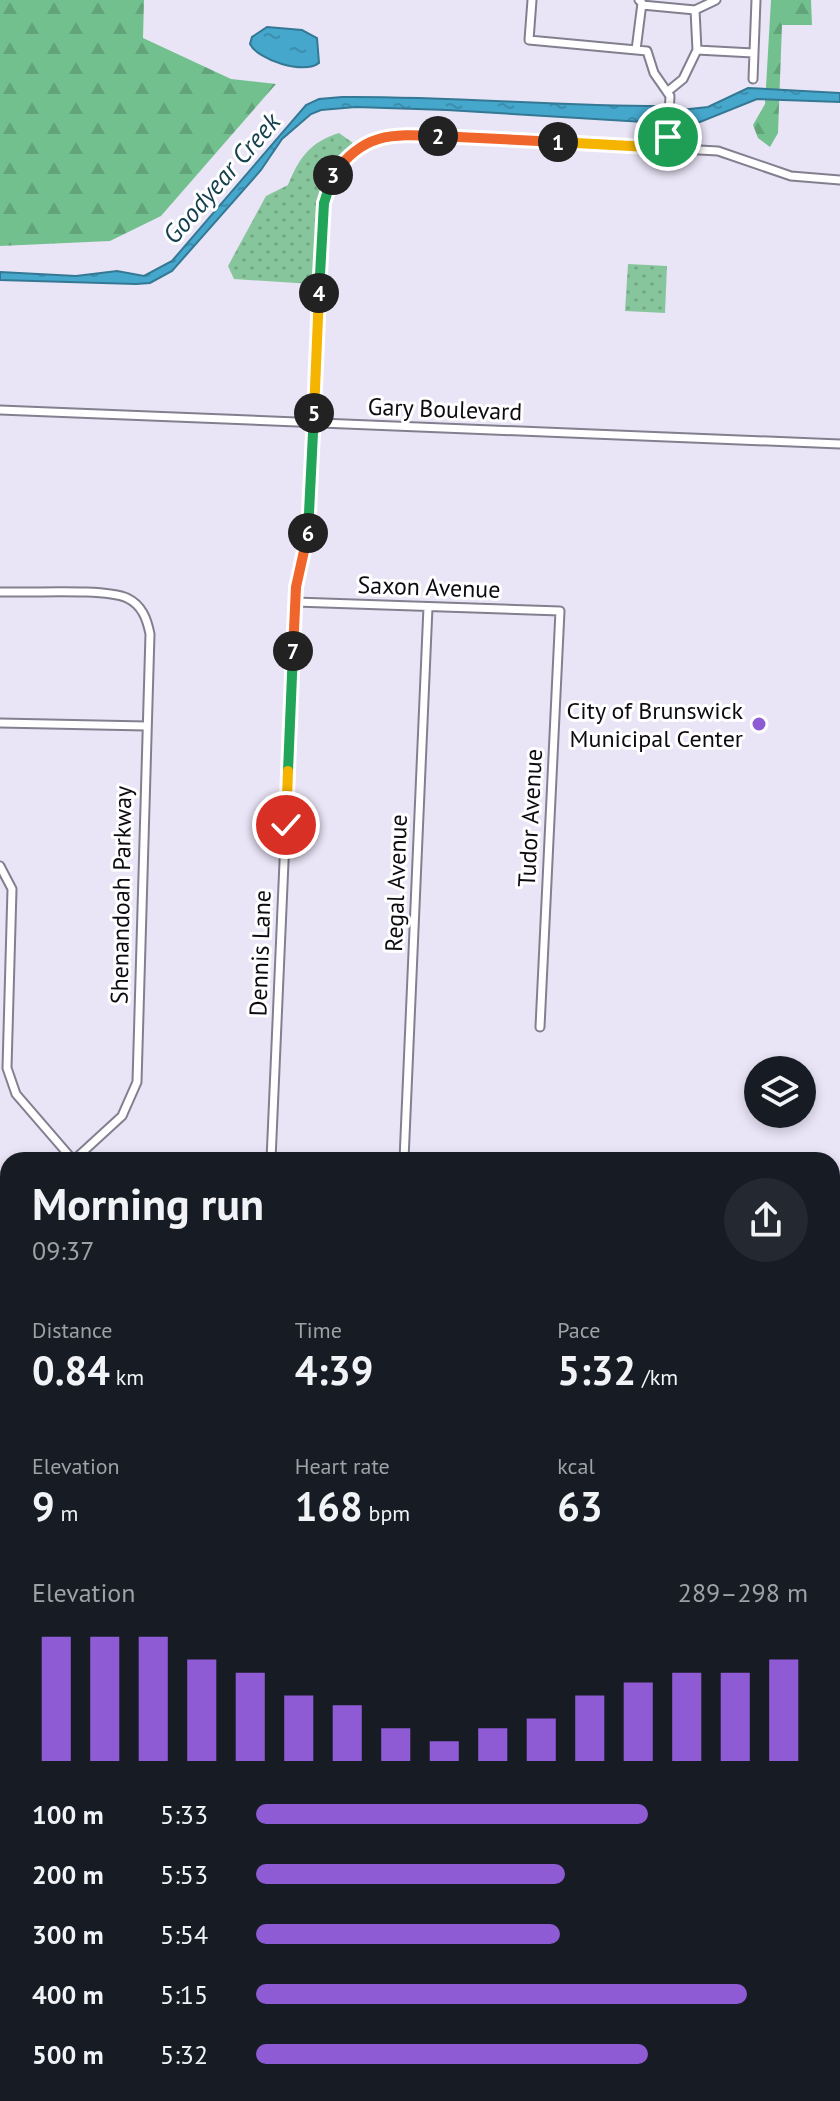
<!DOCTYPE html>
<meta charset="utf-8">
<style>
:root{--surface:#171b24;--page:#242831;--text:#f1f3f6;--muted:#9ea1a6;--accent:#8e5bd4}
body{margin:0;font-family:"PT Sans",sans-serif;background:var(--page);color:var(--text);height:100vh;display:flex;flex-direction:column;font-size:30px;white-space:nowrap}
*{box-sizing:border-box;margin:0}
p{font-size:26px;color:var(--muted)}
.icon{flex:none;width:44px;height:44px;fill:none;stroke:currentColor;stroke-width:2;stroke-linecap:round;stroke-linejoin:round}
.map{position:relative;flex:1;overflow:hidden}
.panel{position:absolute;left:0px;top:1152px;width:840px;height:950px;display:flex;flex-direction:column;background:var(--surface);border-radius:24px 24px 0 0;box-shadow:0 4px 12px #0003}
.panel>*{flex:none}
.fabs{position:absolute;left:744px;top:1056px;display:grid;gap:16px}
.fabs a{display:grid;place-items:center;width:72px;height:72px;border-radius:50%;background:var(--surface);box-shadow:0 4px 12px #0003;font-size:40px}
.pin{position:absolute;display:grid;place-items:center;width:68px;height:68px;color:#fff;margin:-34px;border:4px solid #fff;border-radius:50%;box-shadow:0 2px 8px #0007}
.km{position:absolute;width:40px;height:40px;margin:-20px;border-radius:50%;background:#222;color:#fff;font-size:22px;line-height:40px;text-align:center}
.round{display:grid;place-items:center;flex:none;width:84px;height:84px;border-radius:42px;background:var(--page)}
.head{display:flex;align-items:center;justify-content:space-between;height:136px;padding:0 32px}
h1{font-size:44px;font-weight:700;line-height:60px}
.figures{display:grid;grid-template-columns:repeat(3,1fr);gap:12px;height:136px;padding:8px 32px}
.figures div{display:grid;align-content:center}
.figures b{font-size:40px;font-weight:700}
.figures small{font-size:22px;font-weight:400}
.figures p{font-size:22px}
.chart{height:224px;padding:16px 32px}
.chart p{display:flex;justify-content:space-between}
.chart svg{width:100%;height:144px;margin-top:8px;stroke:var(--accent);stroke-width:6}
ul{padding:0 32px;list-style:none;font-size:26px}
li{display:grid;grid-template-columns:128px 96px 1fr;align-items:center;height:60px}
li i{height:20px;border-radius:10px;background:var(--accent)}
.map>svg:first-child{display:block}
</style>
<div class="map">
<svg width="840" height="2101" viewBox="0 0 840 2101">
<defs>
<pattern id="grass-dots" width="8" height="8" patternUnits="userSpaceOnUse" patternTransform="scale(2)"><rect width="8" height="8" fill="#87c69c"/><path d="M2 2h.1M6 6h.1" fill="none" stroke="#73a985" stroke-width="1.8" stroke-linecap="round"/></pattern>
<pattern id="forest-firs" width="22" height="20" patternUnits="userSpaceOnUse" patternTransform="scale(2)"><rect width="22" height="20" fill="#73c08f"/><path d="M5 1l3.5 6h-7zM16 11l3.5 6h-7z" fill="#62a47a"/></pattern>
<pattern id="water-ripples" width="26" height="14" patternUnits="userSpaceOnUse" patternTransform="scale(2)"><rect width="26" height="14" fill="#45a7cc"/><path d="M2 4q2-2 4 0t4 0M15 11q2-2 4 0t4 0" fill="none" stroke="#3b8eae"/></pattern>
</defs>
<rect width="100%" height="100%" fill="#e9e4f6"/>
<path fill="url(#grass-dots)" d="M339,133L353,143L335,160L320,196L312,284L234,279L228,266L266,196L288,185C299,158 310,142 339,133Z
M628,264L667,266L665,313L625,311Z"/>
<path fill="url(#forest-firs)" d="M0,0H144L143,38L231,79L276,84L161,216L110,241L0,246Z
M771,0H811L812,25H782L778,133L770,147L758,138L753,125L765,104Z"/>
<path fill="url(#water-ripples)" stroke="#347894" stroke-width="2" d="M267,27L302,30L317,38L319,63C304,75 258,60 250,44L252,37Z
M748,88L840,93V102L757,99L700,122H680L681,110L708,107Z
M342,97C448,96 553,106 661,106L664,116L660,123L447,110L356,107L321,110L311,114L282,139L261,170L172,271L150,283L136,284L0,280V272L76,276L117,271L144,276L172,261L306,105L319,99Z"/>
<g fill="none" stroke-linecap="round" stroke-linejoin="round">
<g stroke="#837f8f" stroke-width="11">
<path id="street" d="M532,0L529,40L647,51L654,73L670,96L667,148
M642,5L695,10
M636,50L642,3L639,0
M697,50L695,10L716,0
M753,79L756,0
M667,92L683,79L697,50L753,53
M0,410L840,444
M0,592C28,593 105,588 127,598C142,605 147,619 150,634L137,1082L122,1116L74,1160
M295,602L560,611L540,1027
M0,723L146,726
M0,866L12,889L7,1068L16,1094L73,1160
M271,1160L296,587L308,537L324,203C332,161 362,137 404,134L718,151L791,176L840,180
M404,1160L428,607
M0,1177L8,1178
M0,1731L8,1730
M0,1860H8
M0,2000L8,2001
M832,2087L840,2088
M343,2094L345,2101"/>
</g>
<g stroke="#894f4d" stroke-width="15">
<path id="primary" d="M0,1518H8
M832,1567H840
M832,1751L840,1579
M817,2101L818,2094"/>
</g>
<use href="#street" stroke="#fff" stroke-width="7"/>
<use href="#primary" stroke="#e0aba8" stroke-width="11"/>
</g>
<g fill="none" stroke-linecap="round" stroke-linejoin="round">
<g stroke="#fff" stroke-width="16">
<path id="split-1" d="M558,142L667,148L668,137"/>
</g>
<g stroke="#fff" stroke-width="16">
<path id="split-2" d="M438,136L558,142"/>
</g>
<g stroke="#fff" stroke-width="16">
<path id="split-3" d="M333,175C363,133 390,134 438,136"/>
</g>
<g stroke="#fff" stroke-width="16">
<path id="split-4" d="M319,293L324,203L333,175"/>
</g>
<g stroke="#fff" stroke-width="16">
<path id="split-5" d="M314,413L319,293"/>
</g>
<g stroke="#fff" stroke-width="16">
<path id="split-6" d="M308,533L314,413"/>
</g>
<g stroke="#fff" stroke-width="16">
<path id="split-7" d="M293,651L296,587L308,533"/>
</g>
<g stroke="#fff" stroke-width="16">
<path id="split-8" d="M288,771L293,651"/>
</g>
<g stroke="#fff" stroke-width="16">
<path id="split-9" d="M286,825L288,771"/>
</g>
<use href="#split-1" stroke="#f5b400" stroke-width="10"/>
<use href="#split-2" stroke="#f0652b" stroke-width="10"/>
<use href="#split-3" stroke="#f0652b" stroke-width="10"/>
<use href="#split-4" stroke="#22a559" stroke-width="10"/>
<use href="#split-5" stroke="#f5b400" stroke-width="10"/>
<use href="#split-6" stroke="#22a559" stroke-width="10"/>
<use href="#split-7" stroke="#f0652b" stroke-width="10"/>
<use href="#split-8" stroke="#22a559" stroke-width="10"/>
<use href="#split-9" stroke="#f5b400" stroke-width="10"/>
</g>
<circle fill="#8e5bd4" stroke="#fff" stroke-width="3" cx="759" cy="724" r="8"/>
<g text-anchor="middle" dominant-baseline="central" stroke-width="6" stroke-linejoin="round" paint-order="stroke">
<g font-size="24" fill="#0d0b11" stroke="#fff">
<text transform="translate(445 409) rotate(2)">Gary Boulevard</text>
<text transform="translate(429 587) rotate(2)">Saxon Avenue</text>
<text transform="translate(530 818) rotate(-87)">Tudor Avenue</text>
<text transform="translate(396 883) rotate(-88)">Regal Avenue</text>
<text transform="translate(121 895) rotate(-89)">Shenandoah Parkway</text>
<text transform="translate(260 953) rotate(-88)">Dennis Lane</text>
</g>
<g font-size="24" fill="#0d0b11" stroke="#fff" text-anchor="end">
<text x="743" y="710">City of Brunswick<tspan x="743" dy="28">Municipal Center</tspan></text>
</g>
<g font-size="26" font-style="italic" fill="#154050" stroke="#fff">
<text transform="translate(221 178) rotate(-49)">Goodyear Creek</text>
</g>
</g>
</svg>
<div class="fabs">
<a><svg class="icon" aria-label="layers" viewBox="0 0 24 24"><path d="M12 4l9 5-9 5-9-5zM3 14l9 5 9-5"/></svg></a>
</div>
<div class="pin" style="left:668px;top:137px;background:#1e9e55"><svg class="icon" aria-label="arrive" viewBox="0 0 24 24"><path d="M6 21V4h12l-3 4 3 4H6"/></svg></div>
<div class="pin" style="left:286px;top:825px;background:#d93025"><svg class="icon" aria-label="check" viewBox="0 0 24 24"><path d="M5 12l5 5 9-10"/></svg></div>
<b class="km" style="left:558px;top:142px">1</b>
<b class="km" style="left:438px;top:136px">2</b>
<b class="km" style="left:333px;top:175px">3</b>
<b class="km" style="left:319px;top:293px">4</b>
<b class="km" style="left:314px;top:413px">5</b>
<b class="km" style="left:308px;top:533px">6</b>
<b class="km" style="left:293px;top:651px">7</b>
<section class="panel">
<div class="head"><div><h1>Morning run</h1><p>09:37</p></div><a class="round"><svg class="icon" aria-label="share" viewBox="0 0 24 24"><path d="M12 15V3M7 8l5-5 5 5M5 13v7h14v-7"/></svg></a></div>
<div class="figures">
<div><p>Distance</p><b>0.84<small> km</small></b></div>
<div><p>Time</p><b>4:39</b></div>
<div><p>Pace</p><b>5:32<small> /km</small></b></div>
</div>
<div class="figures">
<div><p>Elevation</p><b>9<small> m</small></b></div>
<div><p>Heart rate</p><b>168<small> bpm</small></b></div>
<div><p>kcal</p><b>63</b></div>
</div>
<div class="chart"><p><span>Elevation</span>289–298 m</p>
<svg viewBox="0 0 160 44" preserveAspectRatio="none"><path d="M5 44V6M15 44V6M25 44V6M35 44V13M45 44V17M55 44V24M65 44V27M75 44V34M85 44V38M95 44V34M105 44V31M115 44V24M125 44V20M135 44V17M145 44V17M155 44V13"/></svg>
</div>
<ul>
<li><b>100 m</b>5:33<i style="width:71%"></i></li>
<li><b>200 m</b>5:53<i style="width:56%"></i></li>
<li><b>300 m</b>5:54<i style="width:55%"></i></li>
<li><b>400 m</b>5:15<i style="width:89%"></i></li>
<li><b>500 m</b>5:32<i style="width:71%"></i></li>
</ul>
</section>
</div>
